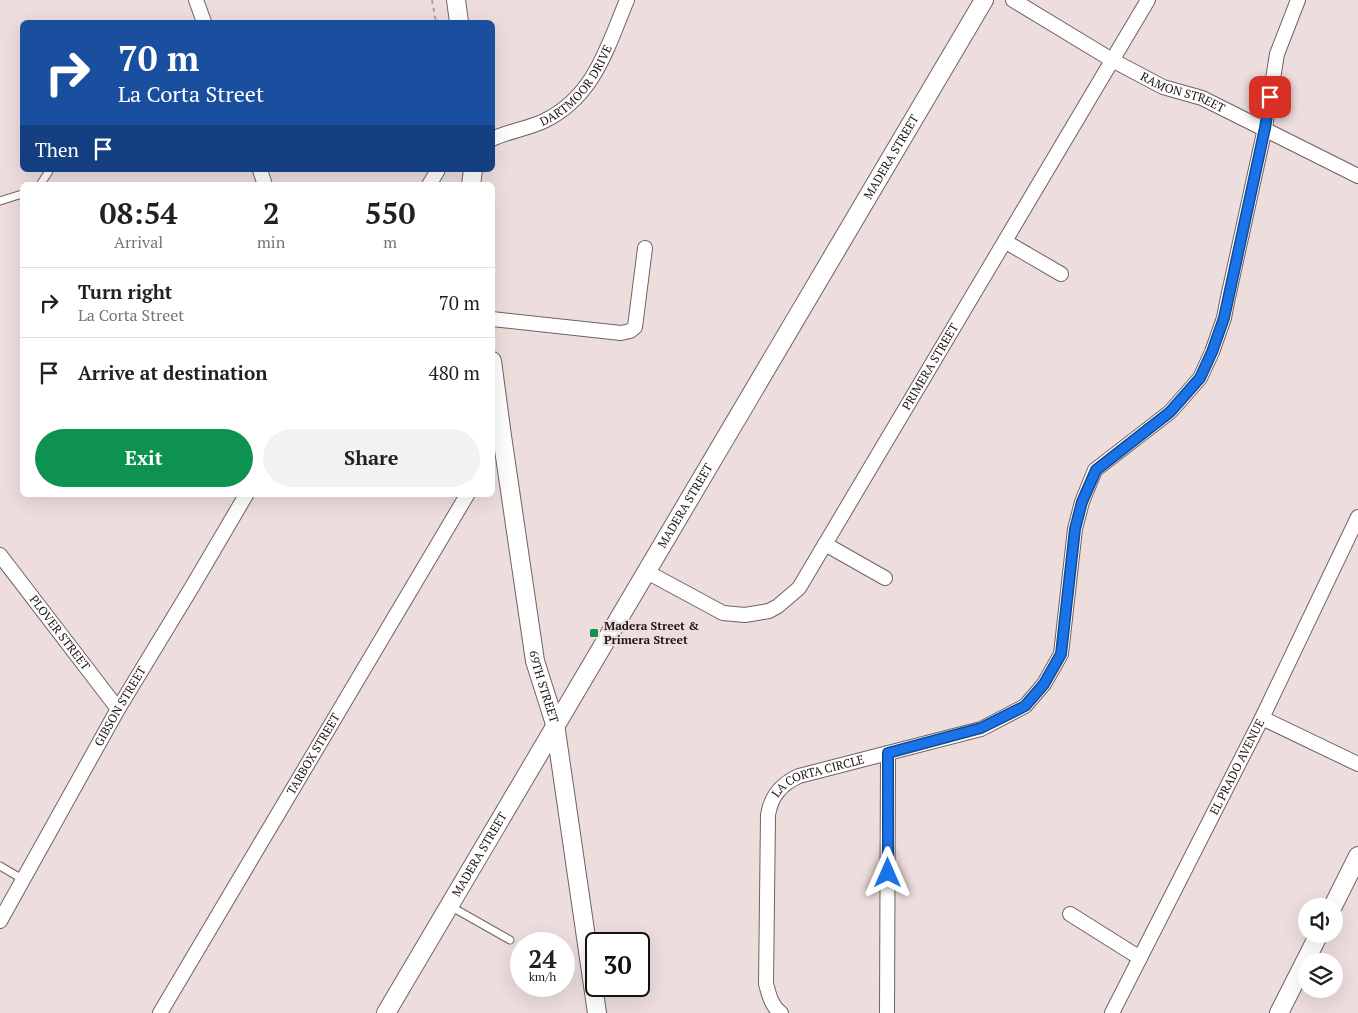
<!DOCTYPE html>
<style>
:root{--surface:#fff;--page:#f2f2f2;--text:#202124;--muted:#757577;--line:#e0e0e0;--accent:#0d9250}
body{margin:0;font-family:"PT Serif",serif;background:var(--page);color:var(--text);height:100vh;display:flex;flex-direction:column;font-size:19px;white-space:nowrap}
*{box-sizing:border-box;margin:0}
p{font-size:16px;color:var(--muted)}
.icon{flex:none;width:28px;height:28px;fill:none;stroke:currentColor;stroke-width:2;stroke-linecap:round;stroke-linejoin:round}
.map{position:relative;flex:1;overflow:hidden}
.panel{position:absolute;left:20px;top:182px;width:475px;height:315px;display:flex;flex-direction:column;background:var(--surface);border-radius:8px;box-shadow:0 5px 20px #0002}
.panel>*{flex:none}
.top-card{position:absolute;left:20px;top:20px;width:475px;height:152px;border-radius:8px;box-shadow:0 5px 20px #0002;background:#1a4fa0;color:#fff;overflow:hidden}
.controls{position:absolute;left:1298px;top:898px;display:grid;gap:10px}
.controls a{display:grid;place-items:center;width:45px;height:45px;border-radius:50%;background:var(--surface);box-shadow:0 5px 20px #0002;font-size:25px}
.speed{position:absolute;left:510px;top:932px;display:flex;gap:10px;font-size:25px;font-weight:700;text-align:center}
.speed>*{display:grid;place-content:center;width:65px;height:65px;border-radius:50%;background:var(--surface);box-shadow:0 5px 20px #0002;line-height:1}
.speed small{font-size:12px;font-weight:400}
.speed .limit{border:2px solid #111;border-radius:8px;background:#fff;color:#111}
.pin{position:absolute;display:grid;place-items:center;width:42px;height:42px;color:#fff;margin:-21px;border-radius:10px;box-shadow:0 2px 8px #0006}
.me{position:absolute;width:55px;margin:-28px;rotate:0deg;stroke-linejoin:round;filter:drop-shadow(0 0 4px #0008)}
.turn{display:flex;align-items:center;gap:18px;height:105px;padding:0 15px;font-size:22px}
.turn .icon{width:65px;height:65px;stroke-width:2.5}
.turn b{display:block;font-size:35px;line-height:42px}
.then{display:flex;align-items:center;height:48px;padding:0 15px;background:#0003;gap:10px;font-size:19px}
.eta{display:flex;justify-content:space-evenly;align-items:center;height:85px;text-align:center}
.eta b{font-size:30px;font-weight:700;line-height:35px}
.button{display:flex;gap:10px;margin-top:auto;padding:10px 15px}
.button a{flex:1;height:58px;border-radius:30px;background:var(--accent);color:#fff;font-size:20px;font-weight:700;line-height:58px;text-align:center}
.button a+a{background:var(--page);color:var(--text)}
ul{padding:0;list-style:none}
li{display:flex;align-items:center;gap:15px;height:70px;padding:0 15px;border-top:1px solid var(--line)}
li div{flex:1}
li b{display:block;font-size:19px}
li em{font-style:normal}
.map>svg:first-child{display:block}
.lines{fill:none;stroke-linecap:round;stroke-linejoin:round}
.service-casing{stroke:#706262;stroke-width:9}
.minor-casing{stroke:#706262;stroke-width:16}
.tertiary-casing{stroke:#706262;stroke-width:20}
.path{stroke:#ada1a0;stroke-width:2;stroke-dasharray:4 4;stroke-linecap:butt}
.service{stroke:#fff;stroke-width:7}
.minor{stroke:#fff;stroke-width:14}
.tertiary{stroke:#fff;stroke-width:18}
.route-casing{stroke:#114b97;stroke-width:12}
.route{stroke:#1a73e8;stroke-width:9}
.poi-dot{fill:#0d9250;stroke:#eddedd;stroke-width:2}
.labels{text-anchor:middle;stroke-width:4.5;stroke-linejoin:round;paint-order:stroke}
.street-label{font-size:12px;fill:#1b1615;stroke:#eddedd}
.poi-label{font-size:12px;font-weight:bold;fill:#1b1615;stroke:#eddedd;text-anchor:start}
</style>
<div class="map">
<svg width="1358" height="1013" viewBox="0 0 1358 1013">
<rect width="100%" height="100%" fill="#eddedd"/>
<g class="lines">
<defs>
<g id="service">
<path d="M40,185L49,171"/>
<path d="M0,201L22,194"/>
<path d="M0,866L24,880"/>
<path d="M450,906L510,940"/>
</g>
<g id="minor">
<path d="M196,0L204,22"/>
<path id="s1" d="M1013,0L1112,60L1163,87L1202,98L1358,176"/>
<path id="s2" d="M492,139C509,131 527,129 544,121C594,97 607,48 627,0"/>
<path d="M260,170L265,185"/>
<path d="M429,185L438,170"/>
<path d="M1006,242L1061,274"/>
<path d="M492,319L621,333L630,331L635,327L645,248"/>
<path d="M825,544L885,578"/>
<path id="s3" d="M0,555L118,709"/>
<path id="s4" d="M647,572L723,613L745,615L769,611L778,606L799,588L1148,0"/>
<path d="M1262,718L1358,764"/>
<path d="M1070,914L1140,958"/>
<path id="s5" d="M0,921L118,709L192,587L246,495"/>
<path id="s6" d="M160,1013L467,495"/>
<path id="s7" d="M781,1013C771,1006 769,994 766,984L768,815C771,796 781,784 799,776L981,729L1025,706L1044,684L1061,654L1075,529L1082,502L1095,470L1170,412L1200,378L1212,352L1224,318L1227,302L1265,128L1277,54L1298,0"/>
<path d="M887,1013L888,753"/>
<path id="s8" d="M1112,1013L1262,718L1358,517"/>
</g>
<g id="tertiary">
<path d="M456,0L459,22"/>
<path d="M471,185L473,170"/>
<path id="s9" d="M492,361L502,436L535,661L555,724L597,1013"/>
<path d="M1333,906L1358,856"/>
<path id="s10" d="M386,1013L984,0"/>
<path d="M1279,1013L1319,934"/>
</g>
</defs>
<use href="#service" class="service-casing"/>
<use href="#minor" class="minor-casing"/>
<use href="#tertiary" class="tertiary-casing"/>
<path class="path" d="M432,0L436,22"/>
<use href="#service" class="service"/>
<use href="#minor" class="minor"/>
<use href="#tertiary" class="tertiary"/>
</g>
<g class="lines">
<defs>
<path id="route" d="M888,873V753L981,728L1025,706L1044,684L1061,654L1075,529L1082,502L1096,470L1170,412L1200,378L1212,352L1224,318L1265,128L1270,97"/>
</defs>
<use href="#route" class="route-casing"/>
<use href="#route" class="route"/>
</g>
<rect class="poi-dot" x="589" y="628" width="10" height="10" rx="2.5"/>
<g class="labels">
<g class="street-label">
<text dy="4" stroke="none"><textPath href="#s2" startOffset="104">DARTMOOR DRIVE</textPath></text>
<text dy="4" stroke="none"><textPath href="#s1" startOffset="194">RAMON STREET</textPath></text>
<text dy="4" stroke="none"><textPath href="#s10" startOffset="994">MADERA STREET</textPath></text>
<text dy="4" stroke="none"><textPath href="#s4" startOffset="428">PRIMERA STREET</textPath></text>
<text dy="4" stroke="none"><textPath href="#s10" startOffset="589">MADERA STREET</textPath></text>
<text dy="4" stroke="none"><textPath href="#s3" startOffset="98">PLOVER STREET</textPath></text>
<text dy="4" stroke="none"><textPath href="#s9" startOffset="330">69TH STREET</textPath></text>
<text dy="4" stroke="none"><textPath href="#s5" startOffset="246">GIBSON STREET</textPath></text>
<text dy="4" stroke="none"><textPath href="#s6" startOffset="301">TARBOX STREET</textPath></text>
<text dy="4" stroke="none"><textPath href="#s8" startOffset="276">EL PRADO AVENUE</textPath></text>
<text dy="4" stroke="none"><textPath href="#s7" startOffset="272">LA CORTA CIRCLE</textPath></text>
<text dy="4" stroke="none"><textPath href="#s10" startOffset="184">MADERA STREET</textPath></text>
</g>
<g class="poi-label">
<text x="604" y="630">Madera Street &amp;<tspan x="604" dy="14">Primera Street</tspan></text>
</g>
</g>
</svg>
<div class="controls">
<a><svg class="icon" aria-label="sound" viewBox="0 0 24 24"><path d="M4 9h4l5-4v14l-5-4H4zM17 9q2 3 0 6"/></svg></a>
<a><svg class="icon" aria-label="layers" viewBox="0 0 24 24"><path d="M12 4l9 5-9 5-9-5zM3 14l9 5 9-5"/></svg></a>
</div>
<div class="speed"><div>24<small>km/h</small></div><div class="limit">30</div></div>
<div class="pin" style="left:1270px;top:97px;background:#d93025"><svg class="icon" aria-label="arrive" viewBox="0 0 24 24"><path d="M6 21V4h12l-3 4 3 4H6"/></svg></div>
<svg class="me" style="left:888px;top:873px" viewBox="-20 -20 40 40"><path d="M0-17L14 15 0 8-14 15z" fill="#1a73e8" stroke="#fff" stroke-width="4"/></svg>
<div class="top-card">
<div class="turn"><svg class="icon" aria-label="right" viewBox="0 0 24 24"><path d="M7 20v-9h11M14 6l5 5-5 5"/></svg><div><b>70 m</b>La Corta Street</div></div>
<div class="then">Then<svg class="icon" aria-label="arrive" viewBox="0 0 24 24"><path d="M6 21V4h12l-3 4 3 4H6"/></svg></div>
</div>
<section class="panel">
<div class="eta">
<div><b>08:54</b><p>Arrival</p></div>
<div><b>2</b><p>min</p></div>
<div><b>550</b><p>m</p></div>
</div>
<ul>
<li><svg class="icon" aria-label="right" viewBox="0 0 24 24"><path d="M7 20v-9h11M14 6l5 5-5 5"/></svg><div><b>Turn right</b><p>La Corta Street</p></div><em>70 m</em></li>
<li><svg class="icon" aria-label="arrive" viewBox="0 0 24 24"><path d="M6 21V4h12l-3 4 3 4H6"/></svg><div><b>Arrive at destination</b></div><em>480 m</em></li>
</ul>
<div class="button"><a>Exit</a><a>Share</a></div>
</section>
</div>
